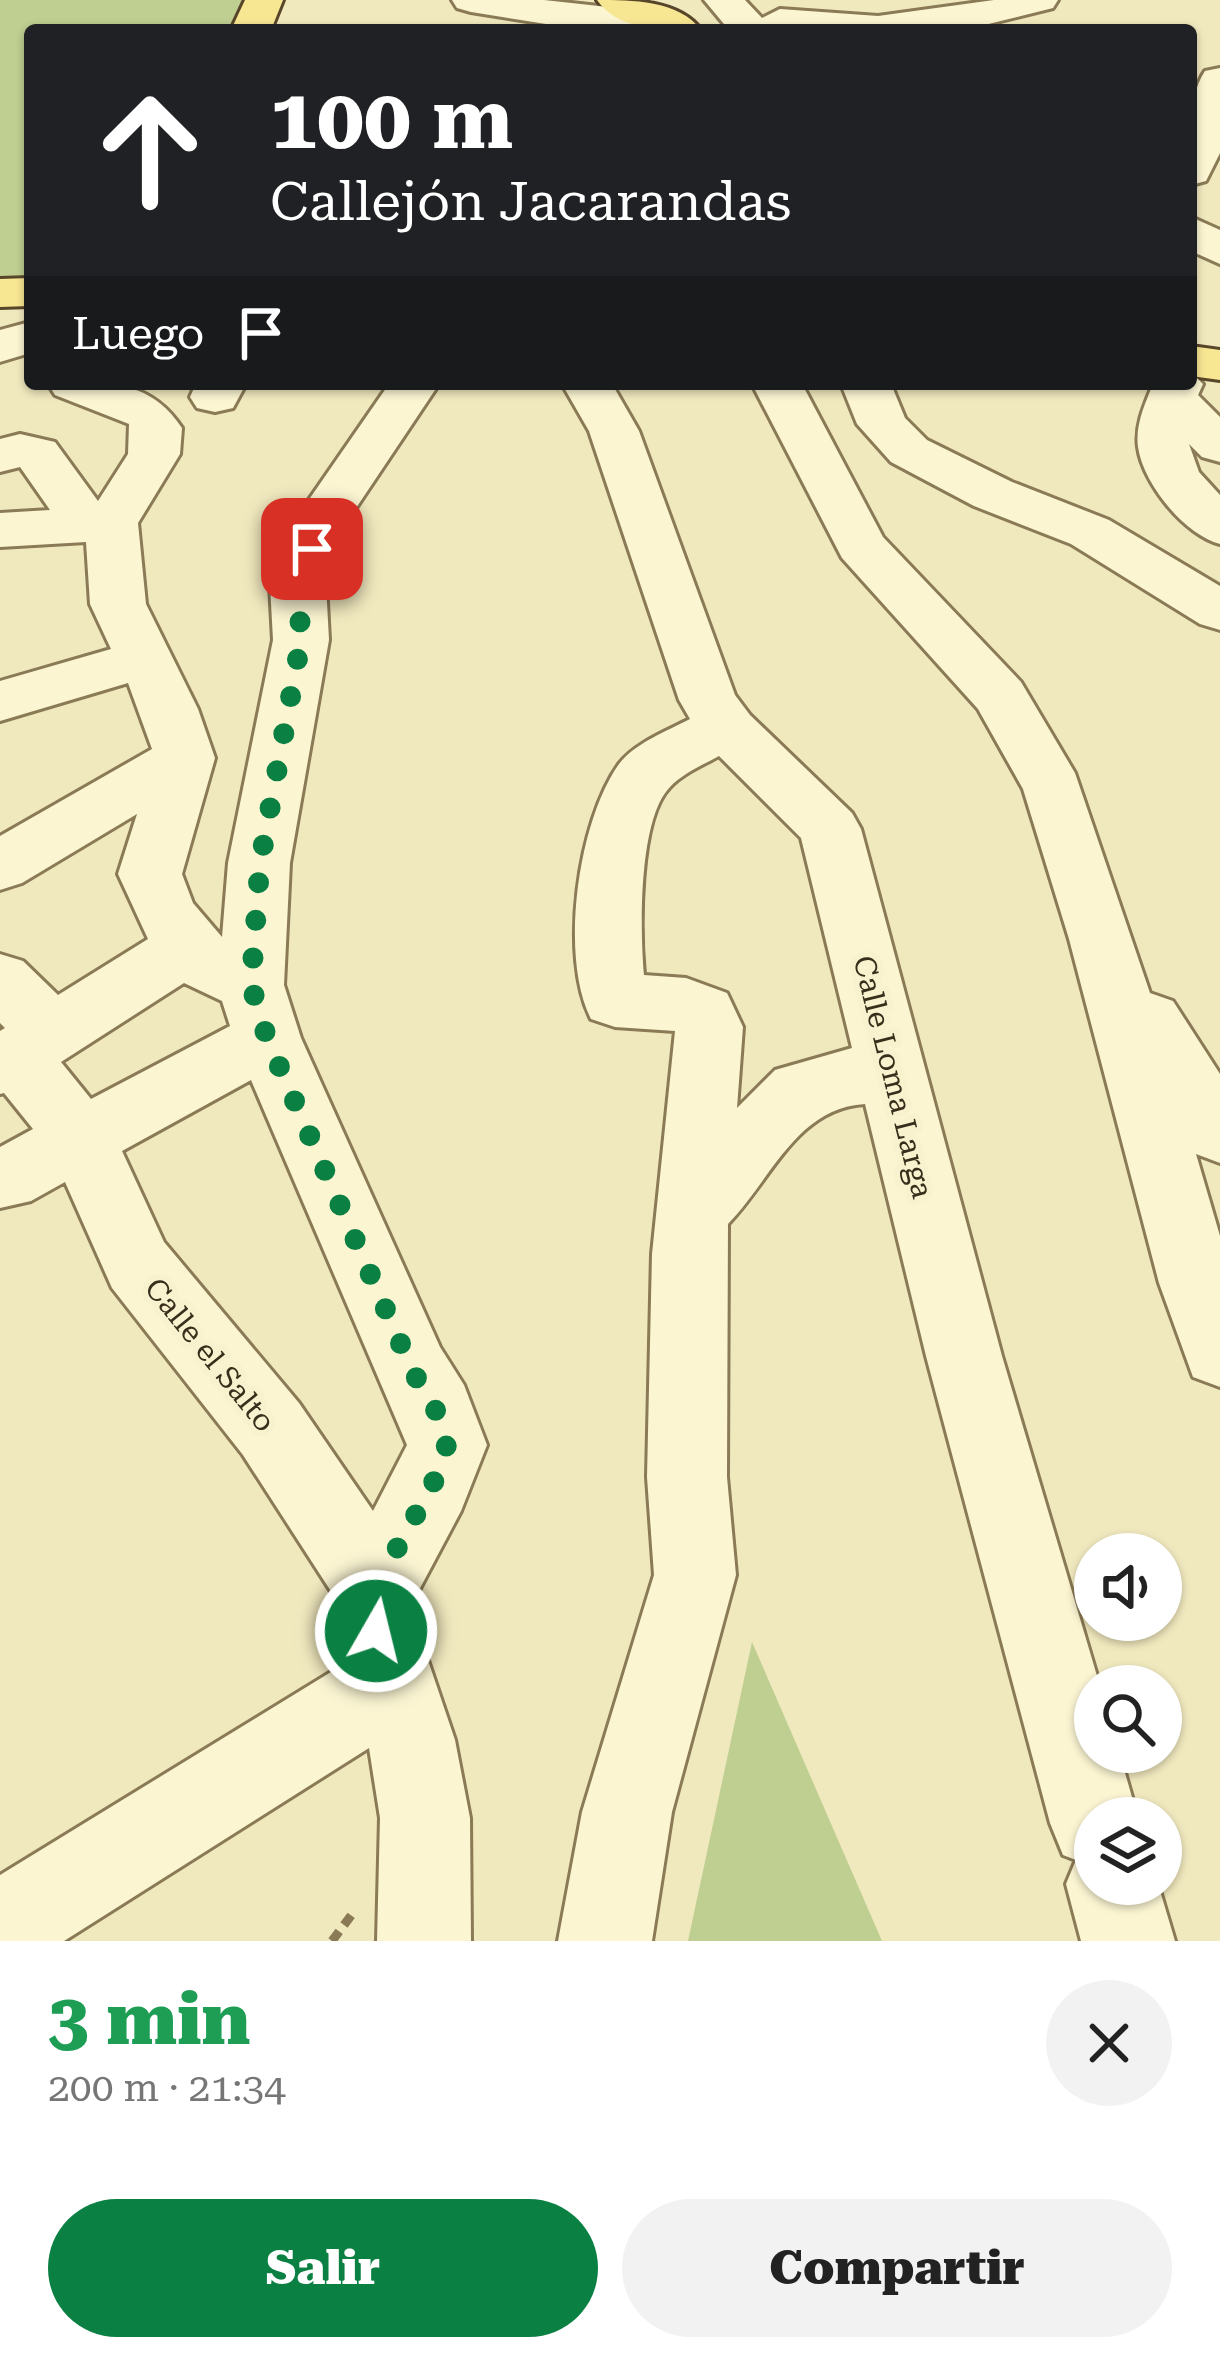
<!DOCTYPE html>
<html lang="es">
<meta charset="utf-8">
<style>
:root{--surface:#fff;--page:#f2f2f2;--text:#222;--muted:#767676;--accent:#0b8043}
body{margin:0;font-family:"Roboto Serif",serif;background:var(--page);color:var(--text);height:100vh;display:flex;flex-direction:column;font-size:45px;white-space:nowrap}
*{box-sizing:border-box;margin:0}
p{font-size:39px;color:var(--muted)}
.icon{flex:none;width:66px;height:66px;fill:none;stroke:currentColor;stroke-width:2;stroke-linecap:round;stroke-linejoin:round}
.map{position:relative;height:1941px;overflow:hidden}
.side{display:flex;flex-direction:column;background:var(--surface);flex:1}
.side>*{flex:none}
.guide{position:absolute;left:24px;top:24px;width:1173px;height:366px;border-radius:12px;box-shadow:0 3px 9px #0004;background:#202124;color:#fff;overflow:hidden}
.controls{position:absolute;left:1074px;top:1533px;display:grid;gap:24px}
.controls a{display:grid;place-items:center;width:108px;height:108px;border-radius:50%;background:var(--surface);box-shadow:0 3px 9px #0004;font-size:60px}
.pin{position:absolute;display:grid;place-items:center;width:102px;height:102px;color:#fff;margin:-51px;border-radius:24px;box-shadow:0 6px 18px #0006}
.me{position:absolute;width:132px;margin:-66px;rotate:8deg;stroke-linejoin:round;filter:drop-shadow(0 0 9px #0008)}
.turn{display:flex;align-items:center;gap:42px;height:252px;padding:0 48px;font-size:54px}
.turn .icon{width:156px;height:156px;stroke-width:2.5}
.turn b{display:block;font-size:84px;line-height:102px}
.then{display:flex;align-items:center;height:114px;padding:0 48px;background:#0003;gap:24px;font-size:45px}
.round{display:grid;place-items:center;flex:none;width:126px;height:126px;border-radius:63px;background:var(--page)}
.overview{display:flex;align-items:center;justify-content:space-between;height:204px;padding:0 48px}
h1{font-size:72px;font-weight:800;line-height:90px;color:#1e9e55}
.button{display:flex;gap:24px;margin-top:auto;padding:24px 48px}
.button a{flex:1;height:138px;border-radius:72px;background:var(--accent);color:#fff;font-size:48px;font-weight:800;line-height:138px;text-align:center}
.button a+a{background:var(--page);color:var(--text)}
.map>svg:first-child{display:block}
.green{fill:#bfcf91}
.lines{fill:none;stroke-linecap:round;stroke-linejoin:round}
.minor-casing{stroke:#8a7a56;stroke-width:6}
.major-casing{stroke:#58462a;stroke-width:6}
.path{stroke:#8a7a56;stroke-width:9;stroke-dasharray:12 8;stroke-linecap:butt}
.minor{fill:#fbf5d2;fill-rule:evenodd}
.major{fill:#f8e792;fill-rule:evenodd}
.route{stroke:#0b8043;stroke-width:21;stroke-dasharray:0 37.8}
.labels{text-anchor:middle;stroke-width:12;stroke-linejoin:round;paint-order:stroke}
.street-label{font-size:30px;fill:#392e1b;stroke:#f8f2ce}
</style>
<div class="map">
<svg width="1220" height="1941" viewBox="0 0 1220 1941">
<rect width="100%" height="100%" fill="#f1e9be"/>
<g class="green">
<path d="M0,0H252L240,30H30L27,281L0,277Z"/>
<path d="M752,1642L882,1941H688Z"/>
</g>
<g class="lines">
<defs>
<g id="minor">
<path d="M452,0H544L672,14L686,18L692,26L689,30H584L471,12L457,8Z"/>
<path d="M704,0H745L762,18L780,9L878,16L994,0H1058L1053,8L964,30H729Z"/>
<path d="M1220,68V153L1206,181L1191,185C1191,150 1185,101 1205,71Z"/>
<path d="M1191,217L1220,230V264L1191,251Z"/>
<path d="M30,322V353L0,362V330Z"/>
<path d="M1191,372L1203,384L1198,395L1220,417V462L1202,457L1189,444L1199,472L1220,495V544C1185,535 1143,484 1138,447C1135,425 1145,404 1153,384H1191Z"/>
<path d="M48,384C105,384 147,376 182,428L180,454L138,523L146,604L198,709L215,758L182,874L193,903L222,937L228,863L273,640L270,584L299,514L389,384H439L352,514L326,584L329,640L290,863L284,985L301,1038L440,1347L464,1385L487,1445L461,1511L418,1592V1631L455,1740L470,1818L471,1941H377L380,1818L369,1748L64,1941H0V1875L344,1664L334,1631V1596L243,1455L112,1288L65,1182L31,1201L0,1208V1147L33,1129L4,1093L0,1094V1031L5,1028L0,1023V954L23,961L58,995L148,939L118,874L137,814L22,883L0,890V836L152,749L128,683L0,721V681L111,649L90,604L86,542L0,547V513L50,510L20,467L0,472V439L20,434L55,442L98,501L128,454L129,424L55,395ZM184,983L222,1001L230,1026L91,1099L61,1062ZM251,1080L407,1445L373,1511L299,1403L164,1242L122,1151Z"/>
<path d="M196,384H246L233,408L215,412L197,408L190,397Z"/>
<path d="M562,384H612L639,431L735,695L750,715L852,813L861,829L1002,1356L1100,1686H1095V1752H1119L1138,1818H1095V1884H1158L1175,1941H1081L1066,1884L1076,1860L1063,1855L1050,1823L926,1356L865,1104C796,1108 771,1180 728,1224L727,1477L736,1575L672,1812L652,1941H558L582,1812L654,1575L647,1477L652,1254L675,1031L615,1027L591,1019C559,957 578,821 619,764C635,743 667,731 690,719L679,700L589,431ZM719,756L801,838L852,1048L775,1070L737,1108L743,1027L727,993L686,978L644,975C640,932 638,819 670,787C683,773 703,765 719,756Z"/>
<path d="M752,384H802L883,537L1021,682L1075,773L1150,993L1173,1001L1220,1074V1163L1196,1154L1220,1236V1387L1193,1377L1159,1283L1069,939L1023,789L978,709L842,558Z"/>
<path d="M841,384H891L905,418L927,440L1012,482L1109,520L1220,586V630L1200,624L1071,544L974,506L891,462L857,424Z"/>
</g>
<g id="major">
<path d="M245,0H283L271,30H231Z"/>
<path d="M597,0C631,0 679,0 701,30C666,30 619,32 597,0Z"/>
<path d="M30,278V306L0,307V279Z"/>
<path d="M1191,346L1220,350V380L1191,376Z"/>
</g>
</defs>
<use href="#minor" class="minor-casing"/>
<use href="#major" class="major-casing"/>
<path class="path" d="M332,1941L353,1913"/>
<use href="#minor" class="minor"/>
<use href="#major" class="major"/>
</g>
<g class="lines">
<path class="route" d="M312,549L298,584L301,640L260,863L251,985L267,1038L413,1372L436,1411L447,1444L433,1484L376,1586V1631"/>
</g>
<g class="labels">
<g class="street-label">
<text transform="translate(893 1077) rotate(76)" y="10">Calle Loma Larga</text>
<text transform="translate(210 1355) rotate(51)" y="10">Calle el Salto</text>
</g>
</g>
</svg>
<div class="controls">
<a><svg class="icon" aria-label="sound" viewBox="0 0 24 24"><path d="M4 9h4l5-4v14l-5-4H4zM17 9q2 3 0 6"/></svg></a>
<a><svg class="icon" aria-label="search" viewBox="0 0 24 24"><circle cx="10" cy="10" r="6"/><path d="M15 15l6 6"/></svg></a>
<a><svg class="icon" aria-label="layers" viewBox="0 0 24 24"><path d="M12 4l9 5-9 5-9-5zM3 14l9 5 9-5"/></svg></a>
</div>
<div class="pin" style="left:312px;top:549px;background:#d93025"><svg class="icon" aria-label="arrive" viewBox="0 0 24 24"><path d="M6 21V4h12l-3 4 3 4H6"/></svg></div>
<svg class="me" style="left:376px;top:1631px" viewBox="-20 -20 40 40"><circle r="17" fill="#0b8043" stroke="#fff" stroke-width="3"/><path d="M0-11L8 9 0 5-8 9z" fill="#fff"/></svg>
<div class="guide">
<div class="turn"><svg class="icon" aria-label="ahead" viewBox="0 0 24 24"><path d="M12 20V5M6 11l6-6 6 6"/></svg><div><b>100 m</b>Callejón Jacarandas</div></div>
<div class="then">Luego<svg class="icon" aria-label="arrive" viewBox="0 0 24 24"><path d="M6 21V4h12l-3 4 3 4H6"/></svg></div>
</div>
</div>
<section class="side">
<div class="overview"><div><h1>3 min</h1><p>200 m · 21:34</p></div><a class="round"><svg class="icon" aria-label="close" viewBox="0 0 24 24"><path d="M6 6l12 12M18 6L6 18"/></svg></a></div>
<div class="button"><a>Salir</a><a>Compartir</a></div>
</section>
